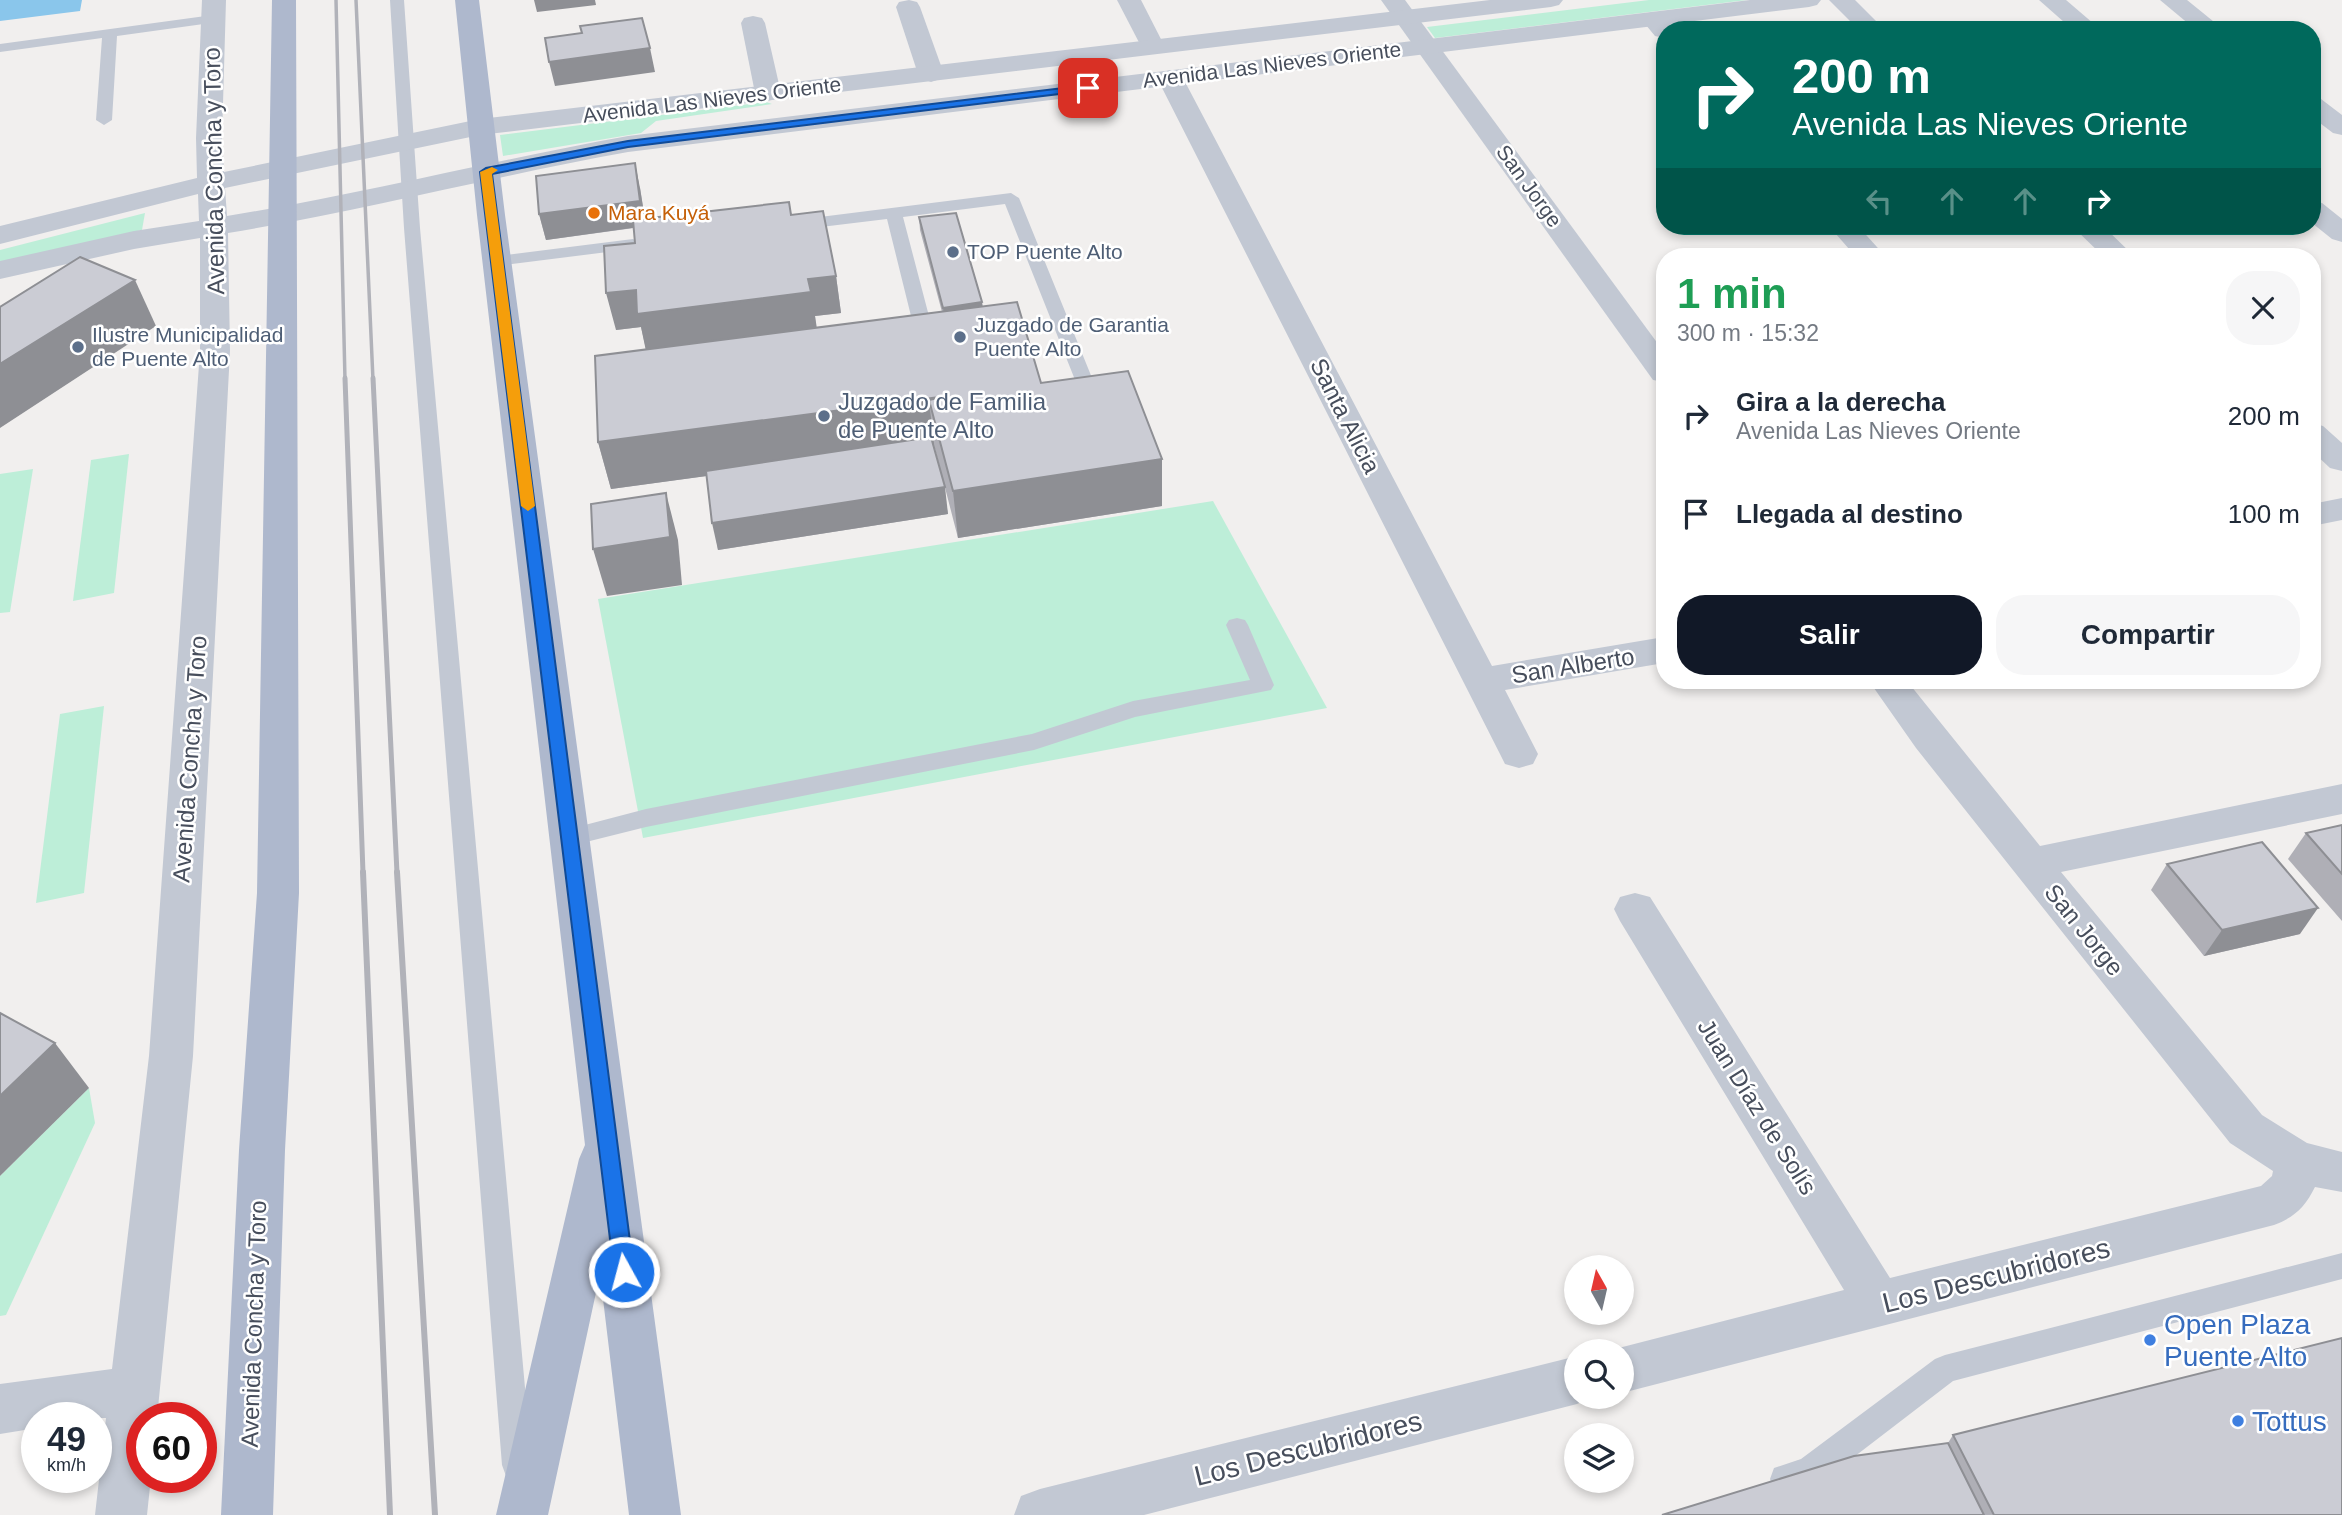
<!DOCTYPE html>
<html lang="es">
<meta charset="utf-8">
<style>
:root{--surface:#fff;--page:#f6f6f7;--text:#1f2937;--muted:#747a83;--accent:#111827}
body{margin:0;font-family:Helvetica,sans-serif;background:var(--page);color:var(--text);height:100vh;display:flex;flex-direction:column;font-size:26px;white-space:nowrap}
*{box-sizing:border-box;margin:0}
p{font-size:23px;color:var(--muted)}
.icon{flex:none;width:38px;height:38px;fill:none;stroke:currentColor;stroke-width:2;stroke-linecap:round;stroke-linejoin:round}
.map{position:relative;flex:1;overflow:hidden}
.drawer{position:absolute;left:1656px;top:248px;width:665px;height:441px;display:flex;flex-direction:column;background:var(--surface);border-radius:28px;box-shadow:0 4px 10px #0003}
.drawer>*{flex:none}
.top-card{position:absolute;left:1656px;top:21px;width:665px;height:214px;border-radius:28px;box-shadow:0 4px 10px #0003;background:#00695c;color:#fff;overflow:hidden}
.needle{width:46px;rotate:352deg}
.fabs{position:absolute;left:1564px;top:1255px;display:grid;gap:14px}
.fabs a{display:grid;place-items:center;width:70px;height:70px;border-radius:50%;background:var(--surface);box-shadow:0 4px 10px #0003;font-size:35px}
.speed{position:absolute;left:21px;top:1402px;display:flex;gap:14px;font-size:35px;font-weight:700;text-align:center}
.speed>*{display:grid;place-content:center;width:91px;height:91px;border-radius:50%;background:var(--surface);box-shadow:0 4px 10px #0003;line-height:1}
.speed small{font-size:18px;font-weight:400}
.speed .limit{border:10px solid #d22;background:#fff;color:#111}
.pin{position:absolute;display:grid;place-items:center;width:60px;height:60px;color:#fff;margin:-30px;border-radius:14px;box-shadow:0 4px 10px #0006}
.me{position:absolute;width:77px;margin:-38px;rotate:353deg;stroke-linejoin:round;filter:drop-shadow(0 0 5px #0008)}
.turn{display:flex;align-items:center;gap:24px;height:147px;padding:0 21px;font-size:32px}
.turn .icon{width:91px;height:91px;stroke-width:2.5}
.turn b{display:block;font-size:49px;line-height:60px}
.lanes{display:flex;align-items:center;height:66px;padding:0 21px;background:#0003;justify-content:center;gap:35px;direction:ltr}
.lanes .off{opacity:.35}
.round{display:grid;place-items:center;flex:none;width:74px;height:74px;border-radius:28px;background:var(--page)}
.head{display:flex;align-items:center;justify-content:space-between;height:119px;padding:0 21px}
h1{font-size:42px;font-weight:700;line-height:52px;color:#1e9e55}
.button{display:flex;gap:14px;margin-top:auto;padding:14px 21px}
.button a{flex:1;height:80px;border-radius:28px;background:var(--accent);color:#fff;font-size:28px;font-weight:700;line-height:80px;text-align:center}
.button a+a{background:var(--page);color:var(--text)}
ul{padding:0;list-style:none}
li{display:flex;align-items:center;gap:21px;height:98px;padding:0 21px}
li div{flex:1}
li b{display:block;font-size:26px}
li em{font-style:normal}
.map>svg:first-child{display:block}
.green{fill:#bdeed8}
.water{fill:#8ac6eb}
.lines{fill:none;stroke-linecap:round;stroke-linejoin:round}
.service{fill:#c2c8d3;fill-rule:evenodd}
.minor{fill:#c2c8d3;fill-rule:evenodd}
.tertiary{fill:#c2c8d3;fill-rule:evenodd}
.primary{fill:#aeb8cd;fill-rule:evenodd}
.rail-far2{stroke:#b1b2b9;stroke-width:3.5}
.rail-far1{stroke:#b1b2b9;stroke-width:5}
.rail{stroke:#b1b2b9;stroke-width:6}
.wall{fill:#afafb6}
.shaded-wall{fill:#8e8f94}
.building{fill:#cbccd4;stroke:#8e8f94;stroke-width:2}
.route{fill:#1a73e8;stroke:#114b97;stroke-width:2}
.slow{fill:#f59e0b}
.food-dot{fill:#e8710a;stroke:#fff;stroke-width:2.5}
.service-dot{fill:#5c6f8a;stroke:#fff;stroke-width:2.5}
.shop-dot{fill:#3f7fe0;stroke:#fff;stroke-width:2.5}
.labels{text-anchor:middle;stroke-width:5;stroke-linejoin:round;paint-order:stroke}
.far-street-label{font-size:21px;fill:#474e5c;stroke:#fff}
.far-food-label{font-size:21px;fill:#c56008;stroke:#fff;text-anchor:start}
.far-service-label{font-size:21px;fill:#4e5e75;stroke:#fff;text-anchor:start}
.street-label{font-size:24px;fill:#474e5c;stroke:#fff}
.service-label{font-size:24px;fill:#4e5e75;stroke:#fff;text-anchor:start}
.near-street-label{font-size:28px;fill:#474e5c;stroke:#fff}
.near-shop-label{font-size:28px;fill:#366cbe;stroke:#fff;text-anchor:start}
</style>
<div class="map">
<svg width="2342" height="1515" viewBox="0 0 2342 1515">
<rect width="100%" height="100%" fill="#f1efee"/>
<g class="green">
<path d="M1649,0H1747L1435,38L1427,27Z"/>
<path d="M766,102L772,104L656,121L641,133L503,156L500,135Z"/>
<path d="M145,213L142,230L0,263V250Z"/>
<path d="M129,454L114,593L73,601L91,460Z"/>
<path d="M33,469L10,612L0,613V474Z"/>
<path d="M1213,501L1327,708L643,838L598,599Z"/>
<path d="M104,706L84,893L36,903L60,714Z"/>
<path d="M89,1088L95,1123L6,1315L0,1316V1176Z"/>
</g>
<path class="water" d="M0,0H82L80,11L0,21Z"/>
<g class="lines">
<g class="service">
<path d="M390,0H404L420,228L532,1465L528,1476L517,1480L506,1476L502,1465L404,228Z"/>
<path d="M213,15L218,16L220,19L218,22L117,36L112,120L104,125L96,120L102,38L0,52V44Z"/>
<path d="M1011,193L1019,198L1103,405L1101,409L1094,411L1085,405L1005,204L903,217L930,320L921,325L912,320L887,219L796,230L788,225L796,220Z"/>
<path d="M633,239L641,244L639,248L497,266L488,261L497,256Z"/>
<path d="M1237,618L1245,620L1248,625L1274,685L1271,690L1135,717L1034,750L646,827L570,846L562,843L558,837L562,831L646,809L1032,734L1133,701L1250,680L1226,625L1229,620Z"/>
<path d="M2342,1253V1279L1953,1381L1820,1483L1785,1494L1774,1490L1770,1479L1774,1468L1801,1459L1935,1359L1945,1355Z"/>
</g>
<g class="minor">
<path d="M909,0L917,2L920,7L944,74L940,79L931,82L922,79L918,74L896,7L899,2Z"/>
<path d="M1117,0H1141L1165,47L1162,52L1153,54L1144,52Z"/>
<path d="M1381,0H1405L1664,352V382L1653,380Z"/>
<path d="M1829,0H1855L1885,30H1859Z"/>
<path d="M2039,0H2066L2101,30H2073Z"/>
<path d="M2160,0H2187L2224,30H2196Z"/>
<path d="M1653,12L1662,14L1675,30H1664V38L1655,36L1641,19L1644,14Z"/>
<path d="M753,16L762,18L765,23L781,93L777,98L768,101L759,98L755,93L741,23L744,18Z"/>
<path d="M1170,70L1179,73L1183,78L1492,666L1664,637V663L1505,690L1538,754L1533,764L1519,768L1505,764L1500,754L1157,78L1161,73Z"/>
<path d="M2312,97L2321,99L2342,115V135L2333,133L2312,117Z"/>
<path d="M2312,201L2322,203L2342,219V242L2332,239L2312,223Z"/>
<path d="M1829,226H1858L1886,257H1856Z"/>
<path d="M2072,226H2103L2135,257H2104Z"/>
<path d="M2312,423L2323,426L2342,443V471L2330,468L2312,451Z"/>
<path d="M2342,498V520L2312,526V504Z"/>
<path d="M1869,681H1907L2040,846L2342,784V814L2061,872L2262,1115L2307,1143L2342,1152V1192L2315,1187C2305,1207 2295,1217 2274,1225L1622,1393V1351H1607L1844,1290L1620,921L1614,909L1620,897L1635,893L1650,897L1890,1278L2261,1186L2272,1176L2273,1171L2230,1143L1916,748Z"/>
<path d="M1577,1356V1396H1595L1577,1404L1144,1515H1014L1021,1496L1040,1489Z"/>
</g>
<path class="tertiary" d="M202,0H226L222,138L224,172L480,119L1490,0H1563L1559,5L1551,7L480,135L225,188L227,216C362,194 494,160 628,136L1750,0H1821L1817,5L1809,7L628,152C494,176 362,211 228,233L230,351L193,1056L157,1418H142V1477H151L147,1515H95L106,1418H37V1428L0,1434V1384L112,1369L149,1056L200,351V238L134,249L0,279V261L134,231L199,221L198,194L0,244V226L197,178L196,138Z"/>
<g class="primary">
<path d="M272,0H296L299,893L285,1150L273,1515H221L239,1150L257,893Z"/>
<path d="M455,0H479L505,215L681,1515H629L600,1274L548,1515H496L579,1159L585,1145L477,215Z"/>
</g>
<g class="rail-far2">
<path d="M336,0L345,380"/>
<path d="M356,0L373,380"/>
</g>
<g class="rail-far1">
<path d="M345,378L363,873"/>
<path d="M373,378L397,873"/>
</g>
<g class="rail">
<path d="M363,872L390,1515"/>
<path d="M397,872L435,1515"/>
</g>
</g>
<g class="wall">
<path d="M640,188L645,219L792,215L836,276L841,313L815,316L816,328L942,312L920,230L919,217L982,302L983,307L1041,383L1162,459V506L958,538L934,445L948,514L718,550L706,476L611,489L598,442L646,349L641,327L616,330L635,243L634,228L546,240L539,214Z"/>
<path d="M2342,825V921L2288,859L2306,833Z"/>
<path d="M2167,864L2300,934L2204,956L2151,890Z"/>
<path d="M1953,1435L2342,1515H1662L1948,1443Z"/>
</g>
<g class="shaded-wall">
<path d="M534,0H595L596,5L537,12Z"/>
<path d="M650,48L655,72L555,86L549,62Z"/>
<path d="M635,163L640,188L646,226L546,240L539,214Z"/>
<path d="M836,276L841,313L815,316L817,329L646,351L641,327L616,330L606,293L636,290L808,279Z"/>
<path d="M135,280L156,326L0,428V364Z"/>
<path d="M982,302L983,316L945,321L943,308Z"/>
<path d="M947,396L929,400L934,445L611,489L598,442Z"/>
<path d="M1162,459V506L958,538L953,491Z"/>
<path d="M945,487L948,514L718,550L712,523Z"/>
<path d="M666,493L678,540L682,585L607,596L593,549Z"/>
<path d="M2318,908L2300,934L2204,956L2222,930Z"/>
<path d="M55,1043L89,1088L0,1176V1096Z"/>
</g>
<g class="building">
<path d="M642,18L650,48L549,62L545,38L582,33L580,26Z"/>
<path d="M635,163L640,201L539,214L536,176Z"/>
<path d="M789,202L791,215L823,211L836,276L808,279L811,292L637,314L636,290L606,293L604,246L635,243L633,220Z"/>
<path d="M956,213L982,302L943,308L919,217Z"/>
<path d="M80,257L135,280L0,364V307Z"/>
<path d="M1017,302L1041,383L1128,371L1162,459L953,491L929,400L947,396L598,442L595,356Z"/>
<path d="M931,437L945,487L712,523L706,471Z"/>
<path d="M666,493L670,537L593,549L591,504Z"/>
<path d="M2342,825V874L2306,833Z"/>
<path d="M2262,842L2318,908L2222,930L2167,864Z"/>
<path d="M0,1013L55,1043L0,1096Z"/>
<path d="M2342,1338V1515H1994L1953,1435Z"/>
<path d="M1948,1443L1984,1515H1662L1854,1456Z"/>
</g>
<path class="route" d="M1088,85L1092,86V90L628,147L492,174L634,1272L631,1278L624,1281L617,1278L614,1272L480,172L486,168L628,141Z"/>
<path class="slow" d="M492,167L498,170L492,174L535,506L528,511L521,506L480,172Z"/>
<circle class="food-dot" cx="594" cy="213" r="7"/>
<g class="service-dot">
<circle cx="953" cy="252" r="7"/>
<circle cx="960" cy="337" r="7"/>
<circle cx="78" cy="347" r="7"/>
<circle cx="824" cy="416" r="7"/>
</g>
<g class="shop-dot">
<circle cx="2150" cy="1340" r="7"/>
<circle cx="2238" cy="1421" r="7"/>
</g>
<g class="labels">
<g class="far-street-label">
<text transform="translate(1272 65) rotate(-7)" y="7">Avenida Las Nieves Oriente</text>
<text transform="translate(712 100) rotate(-7)" y="7">Avenida Las Nieves Oriente</text>
<text transform="translate(1529 186) rotate(54)" y="7">San Jorge</text>
</g>
<g class="far-food-label">
<text x="608" y="220">Mara Kuyá</text>
</g>
<g class="far-service-label">
<text x="967" y="259">TOP Puente Alto</text>
<text x="974" y="332">Juzgado de Garantia<tspan x="974" dy="24">Puente Alto</tspan></text>
<text x="92" y="342">Ilustre Municipalidad<tspan x="92" dy="24">de Puente Alto</tspan></text>
</g>
<g class="street-label">
<text transform="translate(214 171) rotate(-91)" y="8">Avenida Concha y Toro</text>
<text transform="translate(1345 416) rotate(63)" y="8">Santa Alicia</text>
<text transform="translate(1573 666) rotate(-9)" y="8">San Alberto</text>
<text transform="translate(190 759) rotate(-86)" y="8">Avenida Concha y Toro</text>
<text transform="translate(2084 930) rotate(51)" y="8">San Jorge</text>
<text transform="translate(1757 1107) rotate(58)" y="8">Juan Díaz de Solís</text>
<text transform="translate(254 1324) rotate(-88)" y="8">Avenida Concha y Toro</text>
</g>
<g class="service-label">
<text x="838" y="410">Juzgado de Familia<tspan x="838" dy="28">de Puente Alto</tspan></text>
</g>
<g class="near-street-label">
<text transform="translate(1996 1275) rotate(-14)" y="10">Los Descubridores</text>
<text transform="translate(1308 1448) rotate(-14)" y="10">Los Descubridores</text>
</g>
<g class="near-shop-label">
<text x="2164" y="1334">Open Plaza<tspan x="2164" dy="32">Puente Alto</tspan></text>
<text x="2252" y="1431">Tottus</text>
</g>
</g>
</svg>
<div class="fabs">
<a><svg class="needle" viewBox="-14 -14 28 28"><path d="M0-13l5 13h-10z" fill="#e53935"/><path d="M0 13l5-13h-10z" fill="#747a83"/></svg></a>
<a><svg class="icon" aria-label="search" viewBox="0 0 24 24"><circle cx="10" cy="10" r="6"/><path d="M15 15l6 6"/></svg></a>
<a><svg class="icon" aria-label="layers" viewBox="0 0 24 24"><path d="M12 4l9 5-9 5-9-5zM3 14l9 5 9-5"/></svg></a>
</div>
<div class="speed"><div>49<small>km/h</small></div><div class="limit">60</div></div>
<div class="pin" style="left:1088px;top:88px;background:#d93025"><svg class="icon" aria-label="arrive" viewBox="0 0 24 24"><path d="M6 21V4h12l-3 4 3 4H6"/></svg></div>
<svg class="me" style="left:624px;top:1272px" viewBox="-20 -20 40 40"><circle r="17" fill="#1a73e8" stroke="#fff" stroke-width="3"/><path d="M0-11L8 9 0 5-8 9z" fill="#fff"/></svg>
<div class="top-card">
<div class="turn"><svg class="icon" aria-label="right" viewBox="0 0 24 24"><path d="M7 20v-9h11M14 6l5 5-5 5"/></svg><div><b>200 m</b>Avenida Las Nieves Oriente</div></div>
<div class="lanes"><svg class="icon off" aria-label="left" viewBox="0 0 24 24"><path d="M17 20v-9H6M10 6l-5 5 5 5"/></svg><svg class="icon off" aria-label="ahead" viewBox="0 0 24 24"><path d="M12 20V5M6 11l6-6 6 6"/></svg><svg class="icon off" aria-label="ahead" viewBox="0 0 24 24"><path d="M12 20V5M6 11l6-6 6 6"/></svg><svg class="icon" aria-label="right" viewBox="0 0 24 24"><path d="M7 20v-9h11M14 6l5 5-5 5"/></svg></div>
</div>
<section class="drawer">
<div class="head"><div><h1>1 min</h1><p>300 m · 15:32</p></div><a class="round"><svg class="icon" aria-label="close" viewBox="0 0 24 24"><path d="M6 6l12 12M18 6L6 18"/></svg></a></div>
<ul>
<li><svg class="icon" aria-label="right" viewBox="0 0 24 24"><path d="M7 20v-9h11M14 6l5 5-5 5"/></svg><div><b>Gira a la derecha</b><p>Avenida Las Nieves Oriente</p></div><em>200 m</em></li>
<li><svg class="icon" aria-label="arrive" viewBox="0 0 24 24"><path d="M6 21V4h12l-3 4 3 4H6"/></svg><div><b>Llegada al destino</b></div><em>100 m</em></li>
</ul>
<div class="button"><a>Salir</a><a>Compartir</a></div>
</section>
</div>
